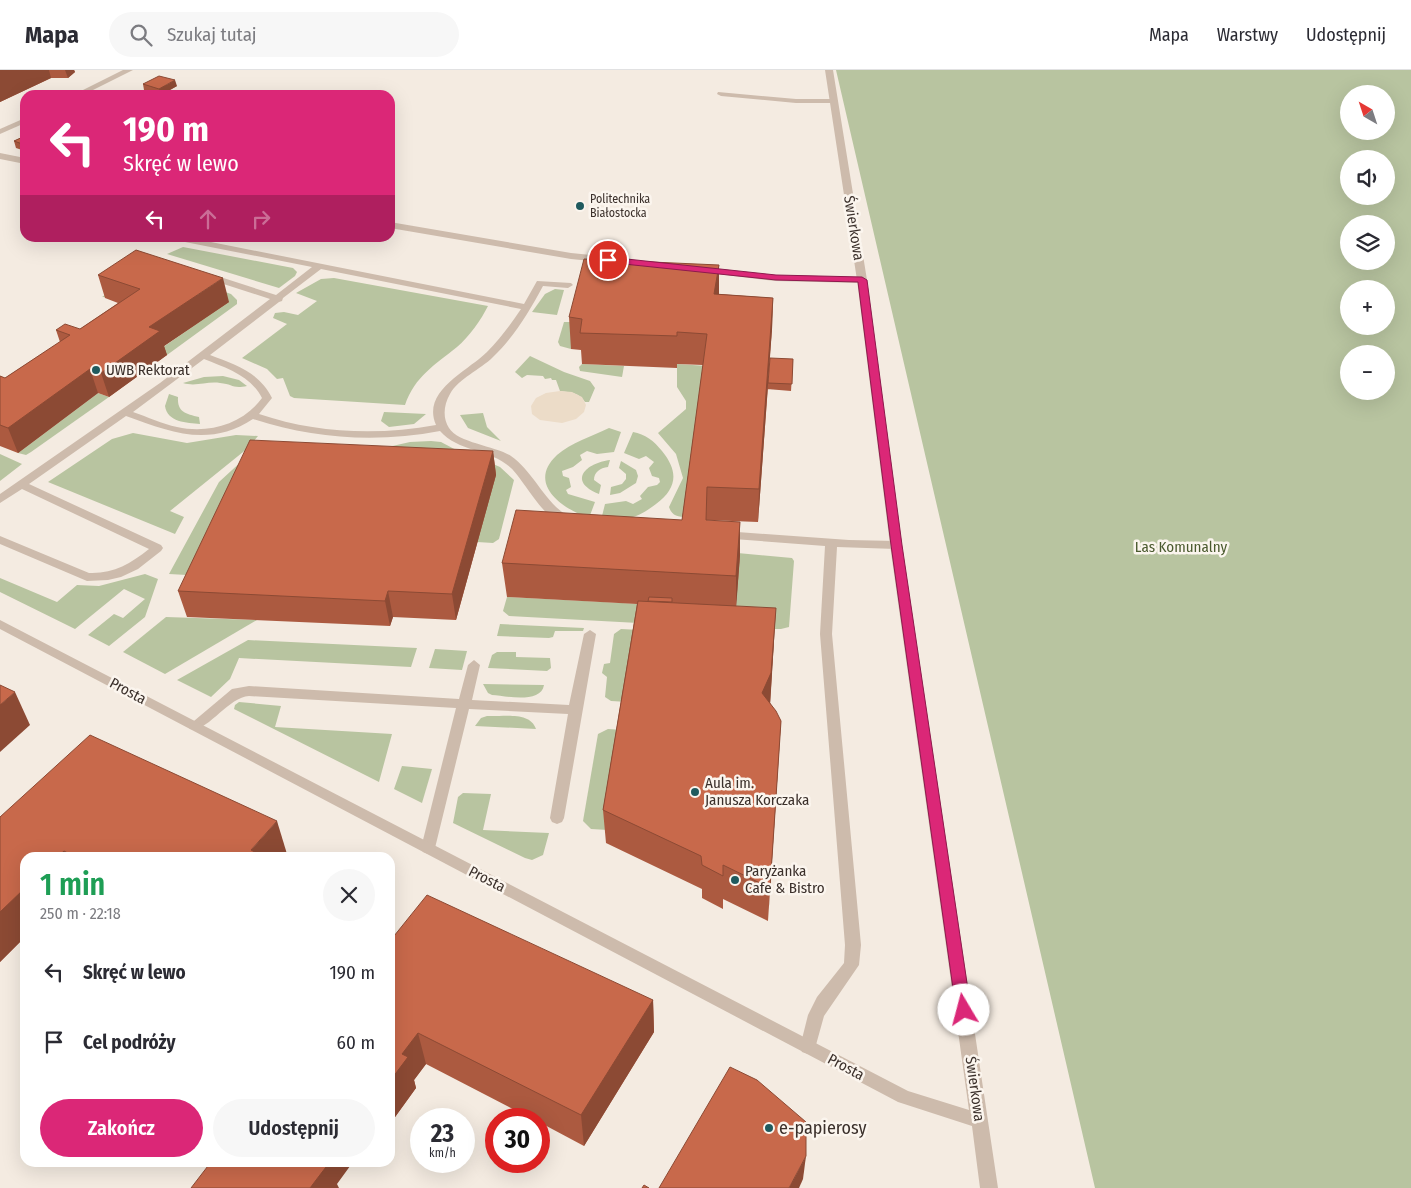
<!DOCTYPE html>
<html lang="pl">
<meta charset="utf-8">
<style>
:root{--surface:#fff;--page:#f7f7f7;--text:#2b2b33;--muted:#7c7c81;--line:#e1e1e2;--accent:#db2777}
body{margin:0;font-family:"Fira Sans Condensed",sans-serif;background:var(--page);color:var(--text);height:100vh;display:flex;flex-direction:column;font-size:19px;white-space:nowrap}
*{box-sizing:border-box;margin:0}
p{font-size:16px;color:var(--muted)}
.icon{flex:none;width:28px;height:28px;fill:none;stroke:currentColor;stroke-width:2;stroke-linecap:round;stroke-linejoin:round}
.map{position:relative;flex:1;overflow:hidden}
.drawer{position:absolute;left:20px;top:782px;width:375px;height:315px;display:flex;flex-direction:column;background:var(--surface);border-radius:15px;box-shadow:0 5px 20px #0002}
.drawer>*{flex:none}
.banner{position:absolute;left:20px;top:20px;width:375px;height:152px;border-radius:15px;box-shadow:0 5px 20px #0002;background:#db2777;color:#fff;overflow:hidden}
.needle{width:32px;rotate:321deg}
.fabs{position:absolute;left:1340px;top:15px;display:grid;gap:10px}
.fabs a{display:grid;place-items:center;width:55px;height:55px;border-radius:50%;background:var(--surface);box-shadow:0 5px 20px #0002;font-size:25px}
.speed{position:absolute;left:410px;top:1038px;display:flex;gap:10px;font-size:25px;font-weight:700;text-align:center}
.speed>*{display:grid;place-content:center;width:65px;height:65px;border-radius:50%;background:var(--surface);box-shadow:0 5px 20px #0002;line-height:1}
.speed small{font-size:12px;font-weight:400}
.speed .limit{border:8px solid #d22;background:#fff;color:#111}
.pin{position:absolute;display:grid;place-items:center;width:42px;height:42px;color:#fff;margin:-21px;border:2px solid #fff;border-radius:50%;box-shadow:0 1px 5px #0007}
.me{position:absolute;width:55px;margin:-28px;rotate:352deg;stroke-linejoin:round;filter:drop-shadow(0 0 4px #0008)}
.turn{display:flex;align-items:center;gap:18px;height:105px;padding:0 20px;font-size:22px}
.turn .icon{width:65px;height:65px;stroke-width:2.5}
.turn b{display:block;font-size:35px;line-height:42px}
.lanes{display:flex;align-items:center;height:48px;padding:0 20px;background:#0003;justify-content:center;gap:25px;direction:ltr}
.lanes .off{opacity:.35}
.round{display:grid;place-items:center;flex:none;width:52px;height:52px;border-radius:26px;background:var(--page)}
.head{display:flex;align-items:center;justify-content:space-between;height:85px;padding:0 20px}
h1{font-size:30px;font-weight:600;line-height:38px;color:#1e9e55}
.cta{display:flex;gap:10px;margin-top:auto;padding:10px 20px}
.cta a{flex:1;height:58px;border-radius:30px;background:var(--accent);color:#fff;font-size:20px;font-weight:600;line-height:58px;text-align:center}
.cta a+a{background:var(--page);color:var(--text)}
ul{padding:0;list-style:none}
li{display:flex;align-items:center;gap:15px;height:70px;padding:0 20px}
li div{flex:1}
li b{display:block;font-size:19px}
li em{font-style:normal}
header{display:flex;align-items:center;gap:30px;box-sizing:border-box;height:70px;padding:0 25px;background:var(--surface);border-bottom:1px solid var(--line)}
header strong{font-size:24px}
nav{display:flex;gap:28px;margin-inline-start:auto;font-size:18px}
.search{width:350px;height:45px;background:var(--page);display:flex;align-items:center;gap:12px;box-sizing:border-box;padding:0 18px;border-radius:28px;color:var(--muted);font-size:19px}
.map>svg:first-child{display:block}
.green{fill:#b8c4a0;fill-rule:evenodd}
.plaza{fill:#ecdcc8}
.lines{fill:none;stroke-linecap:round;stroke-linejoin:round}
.service{fill:#cdbbac;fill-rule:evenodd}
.minor{fill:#cdbbac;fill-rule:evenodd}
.wall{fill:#ac5a40}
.shaded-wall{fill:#8c4a34}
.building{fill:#c8694b;stroke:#8c4a34}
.route{fill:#db2777;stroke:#8e194d}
.poi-dot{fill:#1f5a5e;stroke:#fbf5ee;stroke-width:2}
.labels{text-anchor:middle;stroke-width:5;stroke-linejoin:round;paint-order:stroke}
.far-poi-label{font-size:12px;fill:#3b302b;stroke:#fbf5ee;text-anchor:start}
.street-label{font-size:15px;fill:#3b302b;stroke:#fbf5ee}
.poi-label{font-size:15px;fill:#3b302b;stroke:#fbf5ee;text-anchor:start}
.park-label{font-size:15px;fill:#4a5a2e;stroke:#fbf5ee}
.near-poi-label{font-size:18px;fill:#3b302b;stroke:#fbf5ee;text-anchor:start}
</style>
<header>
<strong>Mapa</strong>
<div class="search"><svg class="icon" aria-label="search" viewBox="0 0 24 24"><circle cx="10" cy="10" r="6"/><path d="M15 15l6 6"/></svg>Szukaj tutaj</div>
<nav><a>Mapa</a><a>Warstwy</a><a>Udostępnij</a></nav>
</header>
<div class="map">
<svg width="1411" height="1118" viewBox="0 0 1411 1118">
<rect width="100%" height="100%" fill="#f4ebe1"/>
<g class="green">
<path d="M836,0H1411V1118H1095ZM1349,24H1386V61H1349ZM1349,89H1386V126H1349ZM1349,154H1386V191H1349ZM1349,219H1386V256H1349ZM1349,284H1386V321H1349Z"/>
<path d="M183,177L293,198L297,202L295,206L279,218L167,184Z"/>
<path d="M160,200L231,224L237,230V234L167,285L156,282L228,232L102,227L138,202Z"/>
<path d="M334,208L488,236C481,250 469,267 457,277C435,295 415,306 405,335L294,328L290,326L283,308L277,309L267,299L242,288L287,254L273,248L275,243L284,242L298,245L317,231L296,223L321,209Z"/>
<path d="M555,219L564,220L557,245L532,242L545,224Z"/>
<path d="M564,252H578L571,279L560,276L558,272Z"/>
<path d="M530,286L564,302L590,311L595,318L589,332H585C580,323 570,322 560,321L556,310H552L551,308L545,309L543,306L527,305L522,308L515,302Z"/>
<path d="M582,294L624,296L622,307L580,301L579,297Z"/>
<path d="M677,294L707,296L687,447C678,447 672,446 669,437L683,408L676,384L658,363L686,339V331L677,317Z"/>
<path d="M223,306L239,310L247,316C232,319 233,314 220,313C207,311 196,317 183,313L204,307Z"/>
<path d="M98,323L109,327L31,382L26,385L18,383Z"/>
<path d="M169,324L178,327C177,342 186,344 199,347L200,354C187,353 167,352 165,336Z"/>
<path d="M384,342L426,344L414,354L389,357L381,351Z"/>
<path d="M483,343L487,357L501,371L468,358L460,345Z"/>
<path d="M609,358L621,362L614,382L597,384L587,381L580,385L582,390L573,397L562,401L563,406L569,408L571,417L566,420L568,424L595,432L589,448C563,439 526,414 557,385C571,373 592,366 609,358Z"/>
<path d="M633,362C645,364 654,371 662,381C679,402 677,418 656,434C648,440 638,447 628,448C620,450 610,449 601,450L605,434L626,431L633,434L642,429L640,426L648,417L657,415L660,412L659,408L652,406L649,398L654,392L646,386L639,389L624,383Z"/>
<path d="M133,363L187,373L236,365L258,366L248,378L170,441L184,447L175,464L48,412L112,369Z"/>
<path d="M431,371L441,372L458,381L388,377L410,372Z"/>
<path d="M256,378L484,390L500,397L514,410L499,469L493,473L477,472L205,506L169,504L219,412Z"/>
<path d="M0,384L22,394L0,411Z"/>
<path d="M610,390L608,397C600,398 594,402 594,410L601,415L599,424C567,411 586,393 610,390Z"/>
<path d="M621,391L636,400L638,406L636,413L620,423L610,425L611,417L622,414L626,409V404L619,398Z"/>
<path d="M706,480L792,488L794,491L789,557L781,559H749L509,546L503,541L507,527L736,539L739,486Z"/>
<path d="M145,504L158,509L145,547L109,576L88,565L114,544L123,548L145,529L124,519L75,559L0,522V508L57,532L77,515L99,516Z"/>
<path d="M166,547L257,550L165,604L123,582Z"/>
<path d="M500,554L584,558L583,561H555L553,567L549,568L497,566Z"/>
<path d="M621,559L774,567V571L731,569L628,632L611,631L605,627L607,607L602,603L604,594L610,593L614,564Z"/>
<path d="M248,570L417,578L411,597L239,588L230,609L211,627L177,610Z"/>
<path d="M435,579L467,581L462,600L429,598Z"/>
<path d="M497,582H516V587L550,588L551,598L547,601L488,598L492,585Z"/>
<path d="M483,614L544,615C541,634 506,626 492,625L488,623Z"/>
<path d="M239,632L281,636L275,657L392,664L379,712L234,639L235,635Z"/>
<path d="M487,646C503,647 530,641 536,659L475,656L481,648Z"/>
<path d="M608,659L624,660L608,760L591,759L583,751L598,664Z"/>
<path d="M402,696L432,699L422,733L394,719Z"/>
<path d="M463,723L491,724L483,760L549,763L543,785L532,790L525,788L453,753L458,727Z"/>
</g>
<path class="plaza" d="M560,321L572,322L582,327L586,335L584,342L576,349L562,353L540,350L532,344L531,336L536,328L546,323Z"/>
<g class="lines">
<g class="service">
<path d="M123,0H133L83,25H73Z"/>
<path d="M718,22L796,29H834L838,31L834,33H796L721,26L717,24Z"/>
<path d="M25,48V53L0,64V59Z"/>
<path d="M0,83L25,88V94L0,89Z"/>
<path d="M390,152L571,183L631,189L636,192L631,195L571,189L390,158Z"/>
<path d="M176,168H191L524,234L537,211L571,213L573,215L568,218L543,216C529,242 514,267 493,287C480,300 459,308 450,324C443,336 443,349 449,358C458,373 496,376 511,386C535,403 544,433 571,448L573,451L571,454C549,460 525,411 511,398C491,379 458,382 440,361C378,373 313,369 253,349C209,378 170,362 126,346L29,414L161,475L163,478L161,481L138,499L121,507L108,510L87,511L0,474V466L89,503C113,504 130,494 149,479L22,419L0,433V424L160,313L270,229L205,208V204H211L276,225L312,197L180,171ZM321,199L521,239C511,254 500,269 487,282C468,301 421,321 436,355C377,366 315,363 259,344L272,328C259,302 236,295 210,285L279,232L282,231L283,228ZM204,289C226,298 250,305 262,328C243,354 209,364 177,357C162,354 148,347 133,342Z"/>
<path d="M703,197L775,205L862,207L867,210L862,213L775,211L700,202V198Z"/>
<path d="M724,461L849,470L896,471L902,475L896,479L837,477L832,564L861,875L859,895L824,946L814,982L808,984L802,982L800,977L808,945L817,927L844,893L845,875L820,564L825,476L720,468L718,465L720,462Z"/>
<path d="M590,560L596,564L564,748L562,752L557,754L552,752L550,748L568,644L469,639L435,778L433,782L428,784L423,782L421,778L456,638L249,626C228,627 206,664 190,659L188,656L232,619L249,616L459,629L468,595L474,590L480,595L472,630L569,635L584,564Z"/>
</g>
<path class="minor" d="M825,0H833L867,210L902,475L998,1118H980L972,1056L898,1032L0,559V550L908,1021L969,1040L890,475L857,210Z"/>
</g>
<g class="wall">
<path d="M0,0H74L75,2L68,8H51L0,32Z"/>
<path d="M143,14L177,16L161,25L144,20Z"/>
<path d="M25,66V81L16,78L14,71Z"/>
<path d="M719,195V224L773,228L772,259L768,310L793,289L791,321L767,319L768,316L758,452L707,450V451L740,452V485L736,536L774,571L770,633L781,651L768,851L723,829V839L702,828V819L606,773L603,740L637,534L507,527L502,493L682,450L703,295L677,294V298L582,294L581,280L571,279L569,247Z"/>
<path d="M98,205L229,232L164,276L167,285L109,327L98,323L18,383L0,376V306L5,308L60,272L56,260L80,259L118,233L105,228Z"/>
<path d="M493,381L496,405L456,550L393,547L390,556L187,547L178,521Z"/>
<path d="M0,747L287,784L284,788H25V867L0,892Z"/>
<path d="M390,871L653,930L654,962L584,1076L539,1052V1049H532L426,994L414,1010L416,1018L390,1054Z"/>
</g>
<g class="shaded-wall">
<path d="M0,0H49L51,8L0,32Z"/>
<path d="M65,0H74L75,2L68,8Z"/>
<path d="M175,10L177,16L161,25L159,19Z"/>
<path d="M719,195V226L714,224Z"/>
<path d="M223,208L229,232L164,276L167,285L109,327L101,303L149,257Z"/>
<path d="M773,228L772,259L758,452L759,419Z"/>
<path d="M90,299L98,323L18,383L8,358Z"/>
<path d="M493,381L496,405L456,550L452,524Z"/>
<path d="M740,452V485L736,539V506Z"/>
<path d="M388,521L393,547L390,556L385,531Z"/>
<path d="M776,538L774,571L770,636L762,623Z"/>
<path d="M15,622L30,655L0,682V635Z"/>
<path d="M781,651L779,684L768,851L770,818Z"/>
<path d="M277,751L287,784L284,788H253L251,780Z"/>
<path d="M64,781L67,788H56Z"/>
<path d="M25,818V867L0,892V842Z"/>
<path d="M653,930L654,962L584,1076L581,1045Z"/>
<path d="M418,963L426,994L414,1010L416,1018L390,1054V1011L402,984Z"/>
<path d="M806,1086L803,1109L799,1118H789Z"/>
<path d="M324,1092H353L337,1114L339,1118H310Z"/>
</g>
<g class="building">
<path d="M159,6L175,10L159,19L143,14Z"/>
<path d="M25,66V75L14,71Z"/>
<path d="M136,180L223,208L149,257L160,261L101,303L90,299L8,358L0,355V306L5,308L70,265L56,260L65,254L80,259L140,219L98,205Z"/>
<path d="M584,189L719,195L714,224L773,228L759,419L707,417L706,450L740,452L736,506L502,493L516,440L682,450L707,264L677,262V266L580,263L582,249L569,247Z"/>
<path d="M770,288L793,289L792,314L768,313Z"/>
<path d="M250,370L493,381L452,524L388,521L385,531L178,521Z"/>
<path d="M649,527L672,528V532L648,531Z"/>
<path d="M638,531L776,538L771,603L762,623L776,641L781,651L770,818L723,795V806L702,795L701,786L603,740Z"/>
<path d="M0,615L15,622L0,635Z"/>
<path d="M90,665L277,751L251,780L266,788H77L64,781L56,788H25V818L0,842V747Z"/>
<path d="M427,825L653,930L581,1045L418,963L402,984L408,987L390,1011V871Z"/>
<path d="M730,997L757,1010L806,1052V1086L789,1118H659Z"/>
<path d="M211,1092H329V1093L310,1118H191Z"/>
<path d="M644,1115L649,1118H642Z"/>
</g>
<path class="route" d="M608,187L776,205L862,207L867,210L902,475L971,940L969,944L964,946L959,944L956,940L891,475L858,212L776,210L605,192L604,190Z"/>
<g class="poi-dot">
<circle cx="580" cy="136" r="5"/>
<circle cx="96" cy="300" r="5"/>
<circle cx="695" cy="722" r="5"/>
<circle cx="735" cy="810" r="5"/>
<circle cx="769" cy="1058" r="5"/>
</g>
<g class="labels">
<g class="far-poi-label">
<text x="590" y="133">Politechnika<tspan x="590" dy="14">Białostocka</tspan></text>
</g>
<g class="street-label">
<text transform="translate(854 158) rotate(81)" y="5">Świerkowa</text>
<text transform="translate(128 621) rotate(28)" y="5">Prosta</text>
<text transform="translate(487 809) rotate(27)" y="5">Prosta</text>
<text transform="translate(846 997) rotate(28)" y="5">Prosta</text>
<text transform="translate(975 1019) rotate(82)" y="5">Świerkowa</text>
</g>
<g class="poi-label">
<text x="106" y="305">UWB Rektorat</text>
<text x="705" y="718">Aula im.<tspan x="705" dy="17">Janusza Korczaka</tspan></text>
<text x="745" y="806">Paryżanka<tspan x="745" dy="17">Cafe &amp; Bistro</tspan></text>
</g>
<g class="park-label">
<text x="1181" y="482">Las Komunalny</text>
</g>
<g class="near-poi-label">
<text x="779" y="1064">e-papierosy</text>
</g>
</g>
</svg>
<div class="fabs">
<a><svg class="needle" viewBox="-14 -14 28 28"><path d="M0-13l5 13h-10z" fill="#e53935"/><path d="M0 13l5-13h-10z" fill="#7c7c81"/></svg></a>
<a><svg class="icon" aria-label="sound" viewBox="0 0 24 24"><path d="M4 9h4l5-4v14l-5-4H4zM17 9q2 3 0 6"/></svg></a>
<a><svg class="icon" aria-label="layers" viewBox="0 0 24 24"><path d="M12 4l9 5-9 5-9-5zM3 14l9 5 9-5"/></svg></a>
<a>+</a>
<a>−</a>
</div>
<div class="speed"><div>23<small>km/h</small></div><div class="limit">30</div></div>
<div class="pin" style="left:608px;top:190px;background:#d93025"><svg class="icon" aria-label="arrive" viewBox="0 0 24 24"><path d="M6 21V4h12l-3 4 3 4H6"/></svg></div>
<svg class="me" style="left:964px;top:940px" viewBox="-20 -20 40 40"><circle r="19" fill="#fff"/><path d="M0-13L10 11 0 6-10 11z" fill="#db2777"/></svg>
<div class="banner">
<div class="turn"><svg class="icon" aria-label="left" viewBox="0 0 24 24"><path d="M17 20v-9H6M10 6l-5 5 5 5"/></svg><div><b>190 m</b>Skręć w lewo</div></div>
<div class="lanes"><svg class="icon" aria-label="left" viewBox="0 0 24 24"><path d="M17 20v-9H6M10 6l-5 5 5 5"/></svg><svg class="icon off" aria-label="ahead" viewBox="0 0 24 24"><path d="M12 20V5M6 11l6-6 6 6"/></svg><svg class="icon off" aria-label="right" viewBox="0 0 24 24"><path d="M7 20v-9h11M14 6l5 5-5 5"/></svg></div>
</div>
<section class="drawer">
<div class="head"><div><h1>1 min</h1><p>250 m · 22:18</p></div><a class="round"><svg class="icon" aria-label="close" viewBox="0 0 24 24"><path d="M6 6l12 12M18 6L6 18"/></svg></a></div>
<ul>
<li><svg class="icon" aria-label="left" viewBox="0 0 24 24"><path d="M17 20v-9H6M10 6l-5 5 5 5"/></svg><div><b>Skręć w lewo</b></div><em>190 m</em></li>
<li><svg class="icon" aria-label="arrive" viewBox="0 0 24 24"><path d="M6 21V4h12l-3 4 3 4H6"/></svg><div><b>Cel podróży</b></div><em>60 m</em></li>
</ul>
<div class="cta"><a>Zakończ</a><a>Udostępnij</a></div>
</section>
</div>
